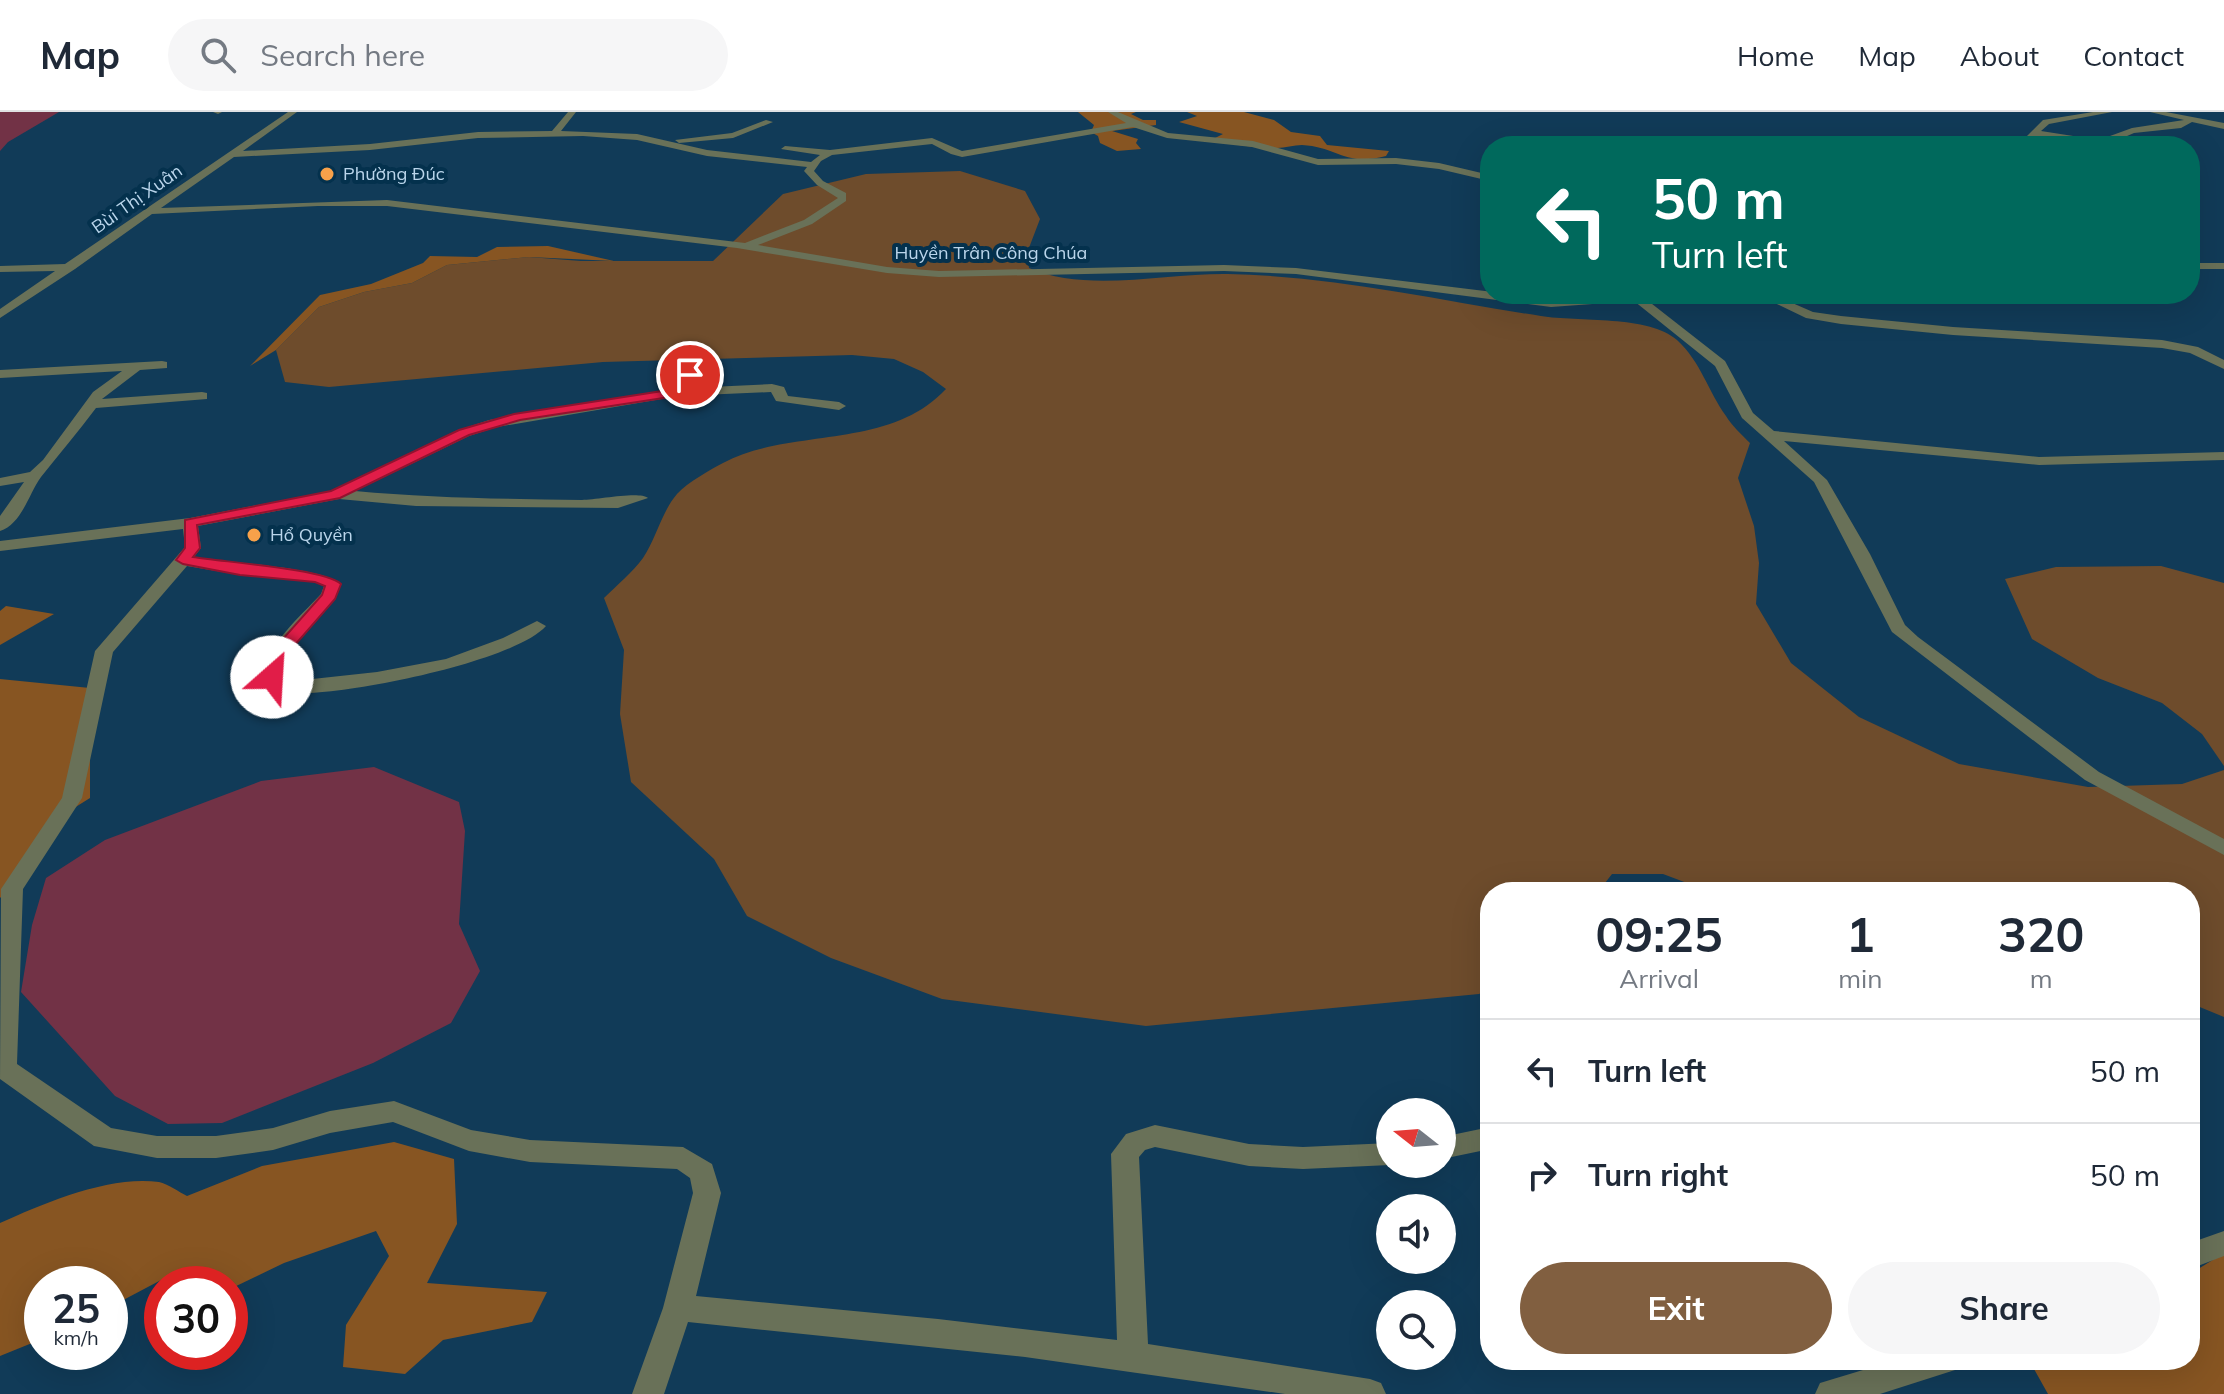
<!DOCTYPE html>
<meta charset="utf-8">
<style>
:root{--surface:#fff;--page:#f6f6f7;--text:#1f2937;--muted:#747a83;--line:#e0e1e3;--accent:#815f40}
body{margin:0;font-family:Mulish,sans-serif;background:var(--page);color:var(--text);height:100vh;display:flex;flex-direction:column;font-size:30px;white-space:nowrap}
*{box-sizing:border-box;margin:0}
p{font-size:26px;color:var(--muted)}
.icon{flex:none;width:44px;height:44px;fill:none;stroke:currentColor;stroke-width:2;stroke-linecap:round;stroke-linejoin:round}
.map{position:relative;flex:1;overflow:hidden}
.sheet{position:absolute;left:1480px;top:770px;width:720px;height:488px;display:flex;flex-direction:column;background:var(--surface);border-radius:32px;box-shadow:0 8px 32px #0002}
.sheet>*{flex:none}
.banner{position:absolute;left:1480px;top:24px;width:720px;height:168px;border-radius:32px;box-shadow:0 8px 32px #0002;background:#00695c;color:#fff;overflow:hidden}
.needle{width:52px;rotate:287deg}
.tools{position:absolute;left:1376px;top:986px;display:grid;gap:16px}
.tools a{display:grid;place-items:center;width:80px;height:80px;border-radius:50%;background:var(--surface);box-shadow:0 8px 32px #0002;font-size:40px}
.speed{position:absolute;left:24px;top:1154px;display:flex;gap:16px;font-size:40px;font-weight:700;text-align:center}
.speed>*{display:grid;place-content:center;width:104px;height:104px;border-radius:50%;background:var(--surface);box-shadow:0 8px 32px #0002;line-height:1}
.speed small{font-size:20px;font-weight:400}
.speed .limit{border:12px solid #d22;background:#fff;color:#111}
.pin{position:absolute;display:grid;place-items:center;width:68px;height:68px;color:#fff;margin:-34px;border:4px solid #fff;border-radius:50%;box-shadow:0 2px 8px #0007}
.me{position:absolute;width:88px;margin:-44px;rotate:26deg;stroke-linejoin:round;filter:drop-shadow(0 0 6px #0008)}
.turn{display:flex;align-items:center;gap:28px;height:168px;padding:0 40px;font-size:36px}
.turn .icon{width:104px;height:104px;stroke-width:2.5}
.turn b{display:block;font-size:56px;line-height:68px}
.eta{display:flex;justify-content:space-evenly;align-items:center;height:136px;text-align:center}
.eta b{font-size:48px;font-weight:700;line-height:56px}
.primary-button{display:flex;gap:16px;margin-top:auto;padding:16px 40px}
.primary-button a{flex:1;height:92px;border-radius:48px;background:var(--accent);color:#fff;font-size:32px;font-weight:700;line-height:92px;text-align:center}
.primary-button a+a{background:var(--page);color:var(--text)}
ul{padding:0;list-style:none}
li{display:flex;align-items:center;gap:24px;height:104px;padding:0 40px;border-top:2px solid var(--line)}
li div{flex:1}
li b{display:block;font-size:30px}
li em{font-style:normal}
header{display:flex;align-items:center;gap:48px;box-sizing:border-box;height:112px;padding:0 40px;background:var(--surface);border-bottom:2px solid var(--line)}
header strong{font-size:38px}
nav{display:flex;gap:44px;margin-inline-start:auto;font-size:28px}
.search{width:560px;height:72px;background:var(--page);display:flex;align-items:center;gap:20px;box-sizing:border-box;padding:0 28px;border-radius:44px;color:var(--muted);font-size:30px}
.map>svg:first-child{display:block}
.green{fill:#6e4c2c}
.forest{fill:#875522}
.water{fill:#723246}
.lines{fill:none;stroke-linecap:round;stroke-linejoin:round}
.minor{fill:#697158;fill-rule:evenodd}
.route{fill:#e11d48;stroke:#92132f;stroke-width:2}
.poi-dot{fill:#f8a14a;stroke:#04314d;stroke-width:3}
.labels{text-anchor:middle;stroke-width:8;stroke-linejoin:round;paint-order:stroke}
.far-poi-label{font-size:18px;fill:#bad5eb;stroke:#04314d;text-anchor:start}
.far-street-label{font-size:18px;fill:#bad5eb;stroke:#04314d}
</style>
<header>
<strong>Map</strong>
<div class="search"><svg class="icon" aria-label="search" viewBox="0 0 24 24"><circle cx="10" cy="10" r="6"/><path d="M15 15l6 6"/></svg>Search here</div>
<nav><a>Home</a><a>Map</a><a>About</a><a>Contact</a></nav>
</header>
<div class="map">
<svg width="2224" height="1282" viewBox="0 0 2224 1282">
<rect width="100%" height="100%" fill="#113b58"/>
<g class="green">
<path d="M960,59L1025,79L1040,107L1027,141L1029,156C1085,181 1167,161 1228,162C1334,164 1437,188 1541,204C1578,210 1649,203 1677,228C1701,250 1708,279 1726,304C1732,314 1742,323 1750,331L1738,366L1754,414L1759,451L1756,492L1791,551L1859,605L1959,652L2088,675L2182,672L2224,658V905L2190,891V780H1711L1663,762H1612L1598,780H1490V876L1479,882L1146,914L942,887L831,846L747,804L714,747L631,670L620,602L624,538L604,486C617,473 632,461 643,446C656,427 662,399 677,382C688,370 710,358 723,351C790,315 888,339 946,277L923,260L894,247L852,243L603,250L329,275L285,270L276,238L319,195L364,180L412,171L447,153L529,145L581,149H713L783,82L866,62Z"/>
<path d="M2161,454L2224,471V654L2202,622L2162,591L2098,566L2032,527L2005,467L2056,455Z"/>
</g>
<g class="forest">
<path d="M1078,0H1136L1131,2L1143,8H1156V13L1112,19L1138,27L1136,31L1141,37L1117,39L1100,31L1098,24L1091,20L1094,13Z"/>
<path d="M1187,0H1244L1274,8L1291,20L1320,24L1327,33L1389,39L1386,44C1344,55 1339,35 1302,33C1294,33 1285,36 1277,36C1255,37 1231,31 1209,29L1223,22L1179,10L1197,4Z"/>
<path d="M548,134L614,149L529,145L447,153L412,171L364,180L319,195L276,238L250,254L320,183L371,172L423,151L430,144L477,145L497,135Z"/>
<path d="M6,494L54,502L0,533V499Z"/>
<path d="M0,567L90,576V686L66,701L32,754L0,786Z"/>
<path d="M394,1030L454,1047L457,1112L427,1171L547,1180L532,1210L443,1228L405,1262L343,1255L346,1213L389,1144L376,1119L284,1151L230,1177V1172H167L163,1167L110,1195V1172H42V1227L0,1244V1111C44,1091 110,1063 159,1070C168,1072 179,1080 187,1084L262,1054Z"/>
<path d="M2224,1141V1282H2048L2034,1257L2049,1248H2190V1162Z"/>
</g>
<g class="water">
<path d="M0,0H59L8,30L0,39Z"/>
<path d="M374,655L459,690L465,719L459,812L480,859L451,911L373,951L222,1011L168,1012L115,984L21,880L32,813L46,766L105,728L261,669Z"/>
</g>
<g class="lines">
<g class="minor">
<path d="M213,0H222L218,2Z"/>
<path d="M288,0H297L243,39L370,32L478,20L552,19L568,0H576L561,19L637,22L707,38L811,50L820,43L781,37L785,34L830,38L932,26L962,39L1126,11L1108,0H1118L1168,21L1253,29L1318,47L1396,46L1439,51L1490,63V69L1439,57L1396,52L1318,53L1252,35L1167,26L1133,15L962,45L951,42L932,32L832,43L821,49L814,59L823,69L846,81V89L812,112L758,133L887,155L939,159L1224,153L1296,156L1551,187L1695,182L1689,185L1647,188L1725,249L1753,301L1774,319L2039,345L2224,340V348L2039,353L1784,329L1827,368L1870,442L1905,513L1918,525L2099,660L2224,727V743L2085,668L1892,520L1814,370L1742,306L1715,254L1634,189L1551,195L1296,162L1224,159L939,165L887,161L737,136L387,94H318L152,102L75,157L0,206V197L55,159L0,160V154L65,152ZM583,24L637,28L707,44L807,55L804,59L817,73L838,86L804,108L745,131L387,88L161,96L234,45L370,38L478,26Z"/>
<path d="M2093,0H2112L2049,12L2041,19L2099,28L2132,16L2184,8L2150,0H2166L2224,11V17L2192,10L2181,16L2134,21L2104,34L2037,24L2026,34H2017L2043,8Z"/>
<path d="M766,8L773,10L733,26L679,31L675,28L732,21Z"/>
<rect x="2190" y="151" width="34" height="6"/>
<path d="M1756,182H1772L1813,200L1841,204L1953,215L2162,228L2198,235L2224,248V257L2190,241L2162,236L1953,223L1841,212L1806,206Z"/>
<path d="M162,249L167,250V256L140,258L102,287L202,280L207,281V287L96,296C78,320 59,342 41,365C29,381 22,412 0,419V404L24,370L0,374V366L30,360L43,348L93,280L122,259L0,266V258Z"/>
<path d="M690,259L697,263L688,276L772,272L784,275L788,284L839,290L846,294L839,298L776,289L771,280L679,284L497,315L469,324L355,379C430,386 506,387 582,388C597,388 639,379 648,386L618,396L416,394L339,387L198,414L201,436L194,445C223,450 326,456 341,472C331,505 278,528 283,566L294,569L377,560L446,547L503,526L537,509L546,514C514,550 343,584 294,581C282,580 270,575 263,565C268,531 299,506 321,482L324,474L315,470L240,463L187,454L113,540L82,686L23,777L17,952L111,1016L157,1024H216L273,1016L330,999L394,989L471,1018L530,1028L683,1035L712,1052L721,1081L696,1184L938,1207L1117,1228L1111,1042L1126,1022L1155,1013L1249,1032L1303,1035L1390,1031V1052H1393L1390,1053L1303,1057L1249,1054L1155,1035L1145,1038L1139,1045L1148,1232L1370,1267L1381,1271L1386,1282H1285L1025,1245L688,1210L664,1282H632L663,1196L693,1081L690,1066L677,1057L530,1050L469,1039L393,1010L330,1021L273,1038L216,1046H157L94,1034L0,967L1,777L62,686L95,539L185,435L183,417L0,439V429L190,406L331,379L459,318L489,308L674,277L685,260Z"/>
<path d="M1490,1015V1037L1442,1047V1025Z"/>
<path d="M2224,1119V1144L2190,1157V1131Z"/>
<path d="M1896,1248H1960L1955,1258L1880,1282H1815L1820,1271Z"/>
</g>
</g>
<path class="route" d="M685,261L696,263L683,283L520,308L469,323L340,386L197,413L200,436L193,445C223,450 325,457 341,472L335,487L287,542L278,569H266L263,565L273,538L322,483L325,474L315,470L240,463L183,452L176,448L185,436V408L331,379L459,318L514,302L675,277Z"/>
<g class="poi-dot">
<circle cx="327" cy="62" r="8"/>
<circle cx="254" cy="423" r="8"/>
</g>
<g class="labels">
<g class="far-poi-label">
<text x="343" y="68">Phường Đúc</text>
<text x="270" y="429">Hổ Quyền</text>
</g>
<g class="far-street-label">
<text transform="translate(137 87) rotate(-35)" y="6">Bùi Thị Xuân</text>
<text x="991" y="147">Huyền Trân Công Chúa</text>
</g>
</g>
</svg>
<div class="tools">
<a><svg class="needle" viewBox="-14 -14 28 28"><path d="M0-13l5 13h-10z" fill="#e53935"/><path d="M0 13l5-13h-10z" fill="#747a83"/></svg></a>
<a><svg class="icon" aria-label="sound" viewBox="0 0 24 24"><path d="M4 9h4l5-4v14l-5-4H4zM17 9q2 3 0 6"/></svg></a>
<a><svg class="icon" aria-label="search" viewBox="0 0 24 24"><circle cx="10" cy="10" r="6"/><path d="M15 15l6 6"/></svg></a>
</div>
<div class="speed"><div>25<small>km/h</small></div><div class="limit">30</div></div>
<div class="pin" style="left:690px;top:263px;background:#d93025"><svg class="icon" aria-label="arrive" viewBox="0 0 24 24"><path d="M6 21V4h12l-3 4 3 4H6"/></svg></div>
<svg class="me" style="left:272px;top:565px" viewBox="-20 -20 40 40"><circle r="19" fill="#fff"/><path d="M0-13L10 11 0 6-10 11z" fill="#e11d48"/></svg>
<div class="banner">
<div class="turn"><svg class="icon" aria-label="left" viewBox="0 0 24 24"><path d="M17 20v-9H6M10 6l-5 5 5 5"/></svg><div><b>50 m</b>Turn left</div></div>
</div>
<section class="sheet">
<div class="eta">
<div><b>09:25</b><p>Arrival</p></div>
<div><b>1</b><p>min</p></div>
<div><b>320</b><p>m</p></div>
</div>
<ul>
<li><svg class="icon" aria-label="left" viewBox="0 0 24 24"><path d="M17 20v-9H6M10 6l-5 5 5 5"/></svg><div><b>Turn left</b></div><em>50 m</em></li>
<li><svg class="icon" aria-label="right" viewBox="0 0 24 24"><path d="M7 20v-9h11M14 6l5 5-5 5"/></svg><div><b>Turn right</b></div><em>50 m</em></li>
</ul>
<div class="primary-button"><a>Exit</a><a>Share</a></div>
</section>
</div>
